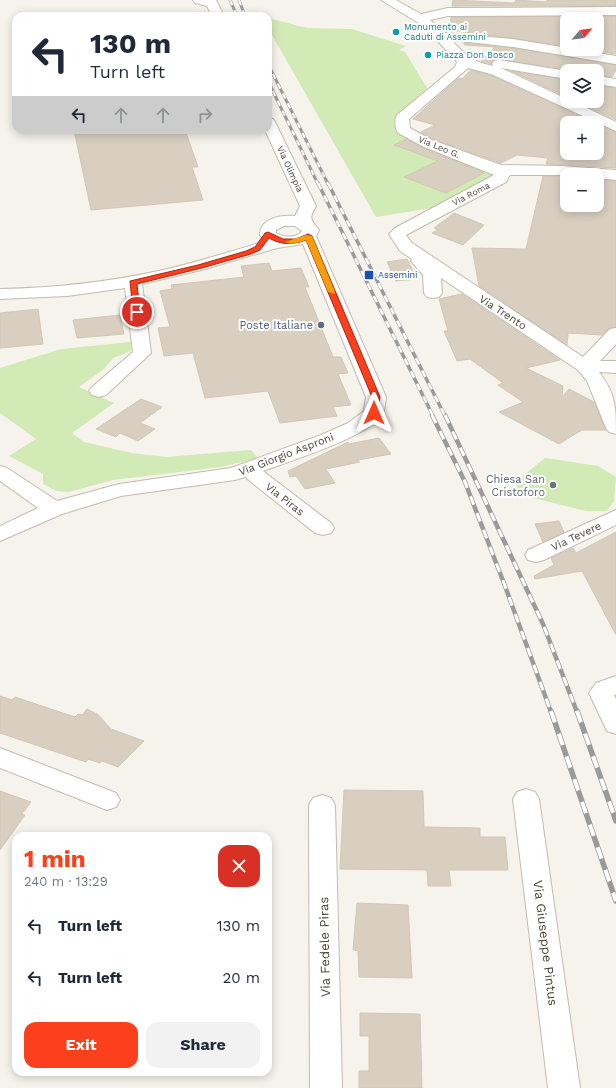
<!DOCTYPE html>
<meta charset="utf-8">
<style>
:root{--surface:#fff;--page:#f2f2f3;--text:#1f2937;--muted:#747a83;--accent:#fc3f1d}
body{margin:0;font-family:"Work Sans",sans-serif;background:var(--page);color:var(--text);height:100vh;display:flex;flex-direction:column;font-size:15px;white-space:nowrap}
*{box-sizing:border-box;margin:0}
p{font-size:13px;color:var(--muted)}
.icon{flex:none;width:22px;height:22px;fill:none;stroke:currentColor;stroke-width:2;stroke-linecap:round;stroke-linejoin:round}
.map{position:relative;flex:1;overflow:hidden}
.side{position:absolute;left:12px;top:832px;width:260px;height:244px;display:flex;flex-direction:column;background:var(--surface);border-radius:12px;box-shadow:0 2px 10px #0003}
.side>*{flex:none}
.hud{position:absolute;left:12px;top:12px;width:260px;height:122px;border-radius:12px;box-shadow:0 2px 10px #0003;background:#fff;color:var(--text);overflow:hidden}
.needle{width:26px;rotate:62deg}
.fabs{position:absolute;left:560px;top:12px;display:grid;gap:8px}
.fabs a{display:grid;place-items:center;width:44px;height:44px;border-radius:8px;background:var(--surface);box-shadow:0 2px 10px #0003;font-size:20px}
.pin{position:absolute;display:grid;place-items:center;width:34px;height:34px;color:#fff;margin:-17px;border:2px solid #fff;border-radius:50%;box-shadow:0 1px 4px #0007}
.me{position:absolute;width:44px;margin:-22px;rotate:0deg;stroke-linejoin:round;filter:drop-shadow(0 0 3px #0008)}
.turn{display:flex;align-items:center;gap:14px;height:84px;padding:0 12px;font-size:18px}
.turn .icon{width:52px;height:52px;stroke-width:2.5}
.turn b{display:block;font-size:28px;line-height:34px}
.lanes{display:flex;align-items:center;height:38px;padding:0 12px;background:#0003;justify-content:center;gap:20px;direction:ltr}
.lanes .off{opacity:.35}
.round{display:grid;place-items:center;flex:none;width:42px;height:42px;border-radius:12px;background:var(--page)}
.overview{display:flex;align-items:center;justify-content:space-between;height:68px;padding:0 12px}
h1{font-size:24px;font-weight:700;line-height:30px;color:var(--accent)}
.action{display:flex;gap:8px;margin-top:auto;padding:8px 12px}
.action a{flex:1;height:46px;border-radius:12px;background:var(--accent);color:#fff;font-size:16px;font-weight:700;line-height:46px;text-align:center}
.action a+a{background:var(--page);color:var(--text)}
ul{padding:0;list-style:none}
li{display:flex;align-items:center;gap:12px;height:52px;padding:0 12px}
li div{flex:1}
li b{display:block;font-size:15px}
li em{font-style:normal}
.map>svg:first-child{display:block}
.green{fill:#d2eab5}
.building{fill:#d8cfc1;stroke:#d3c7b4}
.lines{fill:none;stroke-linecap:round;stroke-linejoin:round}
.minor-casing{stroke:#c2bbae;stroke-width:2}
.minor{fill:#fff;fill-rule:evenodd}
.rail-far3-casing{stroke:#9a9a9a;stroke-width:3}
.rail-far2-casing{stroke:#9a9a9a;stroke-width:3.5}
.rail-far1-casing{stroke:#9a9a9a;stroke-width:4.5}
.rail-casing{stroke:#9a9a9a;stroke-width:5.5}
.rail-far3{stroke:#fff;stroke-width:2;stroke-dasharray:5.5;stroke-linecap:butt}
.rail-far2{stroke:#fff;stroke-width:2.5;stroke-dasharray:7;stroke-linecap:butt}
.rail-far1{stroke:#fff;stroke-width:3;stroke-dasharray:9;stroke-linecap:butt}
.rail{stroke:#fff;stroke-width:4;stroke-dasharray:12;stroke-linecap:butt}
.route{fill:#fc3f1d;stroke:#a42913}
.slow{fill:#f59e0b}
.culture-dot{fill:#0f9aa8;stroke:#fff;stroke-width:1.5}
.transit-dot{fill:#1a4fb4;stroke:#fff;stroke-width:1.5}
.service-dot{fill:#5c6f8a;stroke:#fff;stroke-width:1.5}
.worship-dot{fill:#6b7280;stroke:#fff;stroke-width:1.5}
.labels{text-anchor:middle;stroke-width:4;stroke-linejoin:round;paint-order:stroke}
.far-culture-label{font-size:9px;fill:#0d838f;stroke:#fff;text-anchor:start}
.far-street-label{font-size:9px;fill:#4b4439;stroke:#fff}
.far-transit-label{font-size:9px;fill:#164399;stroke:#fff;text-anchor:start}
.street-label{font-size:11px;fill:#4b4439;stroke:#fff}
.service-label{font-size:11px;fill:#4e5e75;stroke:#fff;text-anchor:end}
.worship-label{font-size:11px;fill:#5b616d;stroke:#fff;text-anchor:end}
.near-street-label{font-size:13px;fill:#4b4439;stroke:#fff}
</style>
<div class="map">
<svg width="616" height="1088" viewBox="0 0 616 1088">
<rect width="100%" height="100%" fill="#f6f3ec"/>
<g class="green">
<path d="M268,18L307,28L352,29L406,46L399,50L405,52L427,88L404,110L395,123L398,133L408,140L490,169L493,178L456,198L431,208L376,217L268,28Z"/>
<path d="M131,342V351L113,358L104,369L79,387L114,403L72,433L84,442L132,453L166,457L251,450L258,458L221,467L113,480L69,492L56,491L43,484V474L9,456L36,439L0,413V368L61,349Z"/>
<path d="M545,458L598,466L616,477L614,501L607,511H586L521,495L515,482Z"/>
</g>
<g class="building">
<path d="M453,0L514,3L516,0L547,2V0H616V6H452Z"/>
<path d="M616,16V54L583,49H597V19H567V46L450,30L451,17Z"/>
<path d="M464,43L513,48L616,65V70L612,77L597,75V71H568L499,59L494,60L491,64L481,61L495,47L464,45Z"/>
<path d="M471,70L490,75L595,123H567V153H597V124L616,132V168L546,164L548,158L517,155L501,163L433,139L421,132L435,125L413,119L458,78L462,79Z"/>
<path d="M511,71L567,80V97Z"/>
<path d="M597,86L616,88V120L575,101H597Z"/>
<path d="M74,130H185L198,167H192L203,200L91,210Z"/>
<path d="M406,139L421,147L484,173L446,193L404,177L438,161L394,145Z"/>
<path d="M543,176H567V205H597V180L616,181V327L609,328L602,335L568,333L567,345L479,286L472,248L526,249Z"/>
<path d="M454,213L484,225L463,245L432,233L438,230L434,228Z"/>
<path d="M407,259L417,279L396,281L387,262Z"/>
<path d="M269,263L272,271L301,268L309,287H305L333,357H341L348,373L338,374L351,405L333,407L337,416L280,423L268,391L205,398L193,353L164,356L158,328L170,327L160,291L172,289L171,285L244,277L241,266Z"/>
<path d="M462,294L560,360L526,368L563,386L562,397L569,389L594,402L606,430H582L559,444L499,412L523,402L498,385L503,383L470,359L457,361L444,331H448L439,299Z"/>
<path d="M38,309L43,344L0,348V313Z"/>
<path d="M120,315L124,334L77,338L73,320Z"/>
<path d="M141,399L162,407L140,423L155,429L138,441L120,433L116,437L96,429Z"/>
<path d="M379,438L391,454L358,460L360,462L326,469L335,483L305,489L296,476L290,477L288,471L348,442L349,444Z"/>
<path d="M559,521L564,532L543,542L535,524Z"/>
<path d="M616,532V635L582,571L535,579L534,576L554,565L551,558L573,548L576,553Z"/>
<path d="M0,696L12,700L15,697L75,717L78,714L82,715L87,709L97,714L111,729L144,741L118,767L102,761L100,763L88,759L86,762L0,733Z"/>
<path d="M344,790L423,791L424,827L480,828V837H505L508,870H449L451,886H428L427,870L340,869Z"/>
<path d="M0,791L31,802L22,814L25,815L0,850Z"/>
<path d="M357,903L408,905L412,978L359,977L358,951L353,950Z"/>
<path d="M360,1013L420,1014L422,1088H359V1071H369V1036H360Z"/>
</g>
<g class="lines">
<defs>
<g id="minor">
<path d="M193,0H216L224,16H212L207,6L195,3Z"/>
<path d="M381,0H396L421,14L448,8L616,7V15L448,16L430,20L444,33L513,39L616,56V64L513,47L451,40C468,57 470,61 494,66L492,64L494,61L499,60L567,71V79L501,68L567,99V101H572L616,122V131L491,74L468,68L409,119L410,128L432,140L501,165L562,166L616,170V180L597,178V175H510L506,182L406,235L412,243L583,357L610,329L616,328V344L600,361H616V373L599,372C616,394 616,407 616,434L609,432L606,428L587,381L578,370L441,278L442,293L439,297L433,298L427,297L424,293L423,275L411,261L412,259L400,251L389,234L395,228L494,175L422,146L398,133C395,128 394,120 397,115L455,67L457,62L425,27Z"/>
<path d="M597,76L616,79V87L597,84Z"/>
<path d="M268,118L273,119L275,122L316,206C308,220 311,219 319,230L316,236L386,397C385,403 385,410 382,415C368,437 290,461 263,471L331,523L334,528L331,533L323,535L315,533L245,477L235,480L121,496L62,514L0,541V526L38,508L0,481V466L7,468L57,501L119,484L231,468L321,435L348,423L364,411L366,397L303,244L277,248L201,270L142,284L151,353L106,395L99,397L92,395L89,391L92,387L133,352L125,288L67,296L0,299V289C55,288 109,282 163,270C198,262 232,251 266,241L260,235C260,218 281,215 295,216L300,206L265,130H268ZM284,226H295L302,231C297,238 284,238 276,233V230Z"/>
<path d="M616,510V525L544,560L536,562L528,560L525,555L528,550Z"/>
<path d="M616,676V694L614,695L616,699V734L607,731L589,693L596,683Z"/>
<path d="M0,748L116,793L120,800L116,807L107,810L0,768Z"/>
<path d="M526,789L535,792L539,799L580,1088H548L513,799L517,792Z"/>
<path d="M322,795L331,798L335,805L342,1088H310L309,805L313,798Z"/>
</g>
</defs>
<use href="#minor" class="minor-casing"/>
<use href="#minor" class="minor"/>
<defs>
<g id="rail-far3">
<path d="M230,0L237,16"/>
<path d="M239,0L245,16"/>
<path d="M268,64L328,184"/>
<path d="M268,81L318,184"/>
</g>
<g id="rail-far2">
<path d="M318,183L433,416"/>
<path d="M328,183L445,416"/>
</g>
<g id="rail-far1">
<path d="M432,415L465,482L505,586L551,712"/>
<path d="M445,415L543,624L577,712"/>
</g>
<g id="rail">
<path d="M551,711L616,901"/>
<path d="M577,711L616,821"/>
</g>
</defs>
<use href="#rail-far3" class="rail-far3-casing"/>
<use href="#rail-far2" class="rail-far2-casing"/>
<use href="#rail-far1" class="rail-far1-casing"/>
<use href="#rail" class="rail-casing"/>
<use href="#rail-far3" class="rail-far3"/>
<use href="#rail-far2" class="rail-far2"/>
<use href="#rail-far1" class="rail-far1"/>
<use href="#rail" class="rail"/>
</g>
<path class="route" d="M268,232L283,239H296L308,234L312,236L380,397L377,414L370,413L372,397L306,240C294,245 280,245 269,238L260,250L251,254L202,268L137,284L140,312L137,314L133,312L130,281L198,265L246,251L255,247L265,233Z"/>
<path class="slow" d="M306,235L312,236L335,292L334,294L328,292L306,240C300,242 291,246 285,242Z"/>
<g class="culture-dot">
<circle cx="396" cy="32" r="4"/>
<circle cx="428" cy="55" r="4"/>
</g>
<rect class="transit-dot" x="364" y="270" width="10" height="10" rx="2"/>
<circle class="service-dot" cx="321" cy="325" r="4"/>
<circle class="worship-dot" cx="553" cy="485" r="4"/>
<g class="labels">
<g class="far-culture-label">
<text x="404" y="30">Monumento ai<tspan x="404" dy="10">Caduti di Assemini</tspan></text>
<text x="436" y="58">Piazza Don Bosco</text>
</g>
<g class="far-street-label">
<text transform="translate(439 147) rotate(22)" y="3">Via Leo G.</text>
<text transform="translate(290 169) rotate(65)" y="3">Via Olimpia</text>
<text transform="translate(471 194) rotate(-27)" y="3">Via Roma</text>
</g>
<g class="far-transit-label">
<text x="378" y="278">Assemini</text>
</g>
<g class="street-label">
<text transform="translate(503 312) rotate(33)" y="4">Via Trento</text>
<text transform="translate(286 454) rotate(-21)" y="4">Via Giorgio Asproni</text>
<text transform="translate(285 499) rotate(38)" y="4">Via Piras</text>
<text transform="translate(576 536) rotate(-25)" y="4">Via Tevere</text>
</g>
<g class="service-label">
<text x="313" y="329">Poste Italiane</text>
</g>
<g class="worship-label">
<text x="545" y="483">Chiesa San<tspan x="545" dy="13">Cristoforo</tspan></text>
</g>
<g class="near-street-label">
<text transform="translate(546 943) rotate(83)" y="5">Via Giuseppe Pintus</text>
<text transform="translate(324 947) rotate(-91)" y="5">Via Fedele Piras</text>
</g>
</g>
</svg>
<div class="fabs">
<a><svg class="needle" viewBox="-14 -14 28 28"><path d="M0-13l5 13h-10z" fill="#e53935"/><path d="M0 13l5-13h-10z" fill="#747a83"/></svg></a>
<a><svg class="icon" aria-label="layers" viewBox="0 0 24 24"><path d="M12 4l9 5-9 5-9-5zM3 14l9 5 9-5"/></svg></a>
<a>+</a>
<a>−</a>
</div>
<div class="pin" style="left:137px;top:312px;background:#d93025"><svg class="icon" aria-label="arrive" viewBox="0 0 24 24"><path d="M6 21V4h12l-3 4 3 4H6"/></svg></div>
<svg class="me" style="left:374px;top:413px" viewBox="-20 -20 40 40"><path d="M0-17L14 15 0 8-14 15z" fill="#fc3f1d" stroke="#fff" stroke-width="4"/></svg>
<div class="hud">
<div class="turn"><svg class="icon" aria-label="left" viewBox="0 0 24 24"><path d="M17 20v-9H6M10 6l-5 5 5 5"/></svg><div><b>130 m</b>Turn left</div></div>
<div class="lanes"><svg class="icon" aria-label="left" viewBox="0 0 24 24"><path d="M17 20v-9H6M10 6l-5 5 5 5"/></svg><svg class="icon off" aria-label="ahead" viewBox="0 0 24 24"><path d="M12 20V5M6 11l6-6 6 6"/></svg><svg class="icon off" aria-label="ahead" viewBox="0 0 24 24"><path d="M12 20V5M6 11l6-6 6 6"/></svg><svg class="icon off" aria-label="right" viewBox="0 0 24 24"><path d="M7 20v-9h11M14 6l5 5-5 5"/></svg></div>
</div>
<section class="side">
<div class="overview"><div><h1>1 min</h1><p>240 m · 13:29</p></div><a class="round" style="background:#d93025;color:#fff"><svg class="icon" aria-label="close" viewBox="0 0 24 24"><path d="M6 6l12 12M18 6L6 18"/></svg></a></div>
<ul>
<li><svg class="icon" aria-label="left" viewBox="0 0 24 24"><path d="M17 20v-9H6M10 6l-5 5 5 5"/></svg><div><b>Turn left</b></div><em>130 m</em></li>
<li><svg class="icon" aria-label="left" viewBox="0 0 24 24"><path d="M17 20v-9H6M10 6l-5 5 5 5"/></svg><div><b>Turn left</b></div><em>20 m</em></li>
</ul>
<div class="action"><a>Exit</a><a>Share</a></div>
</section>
</div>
